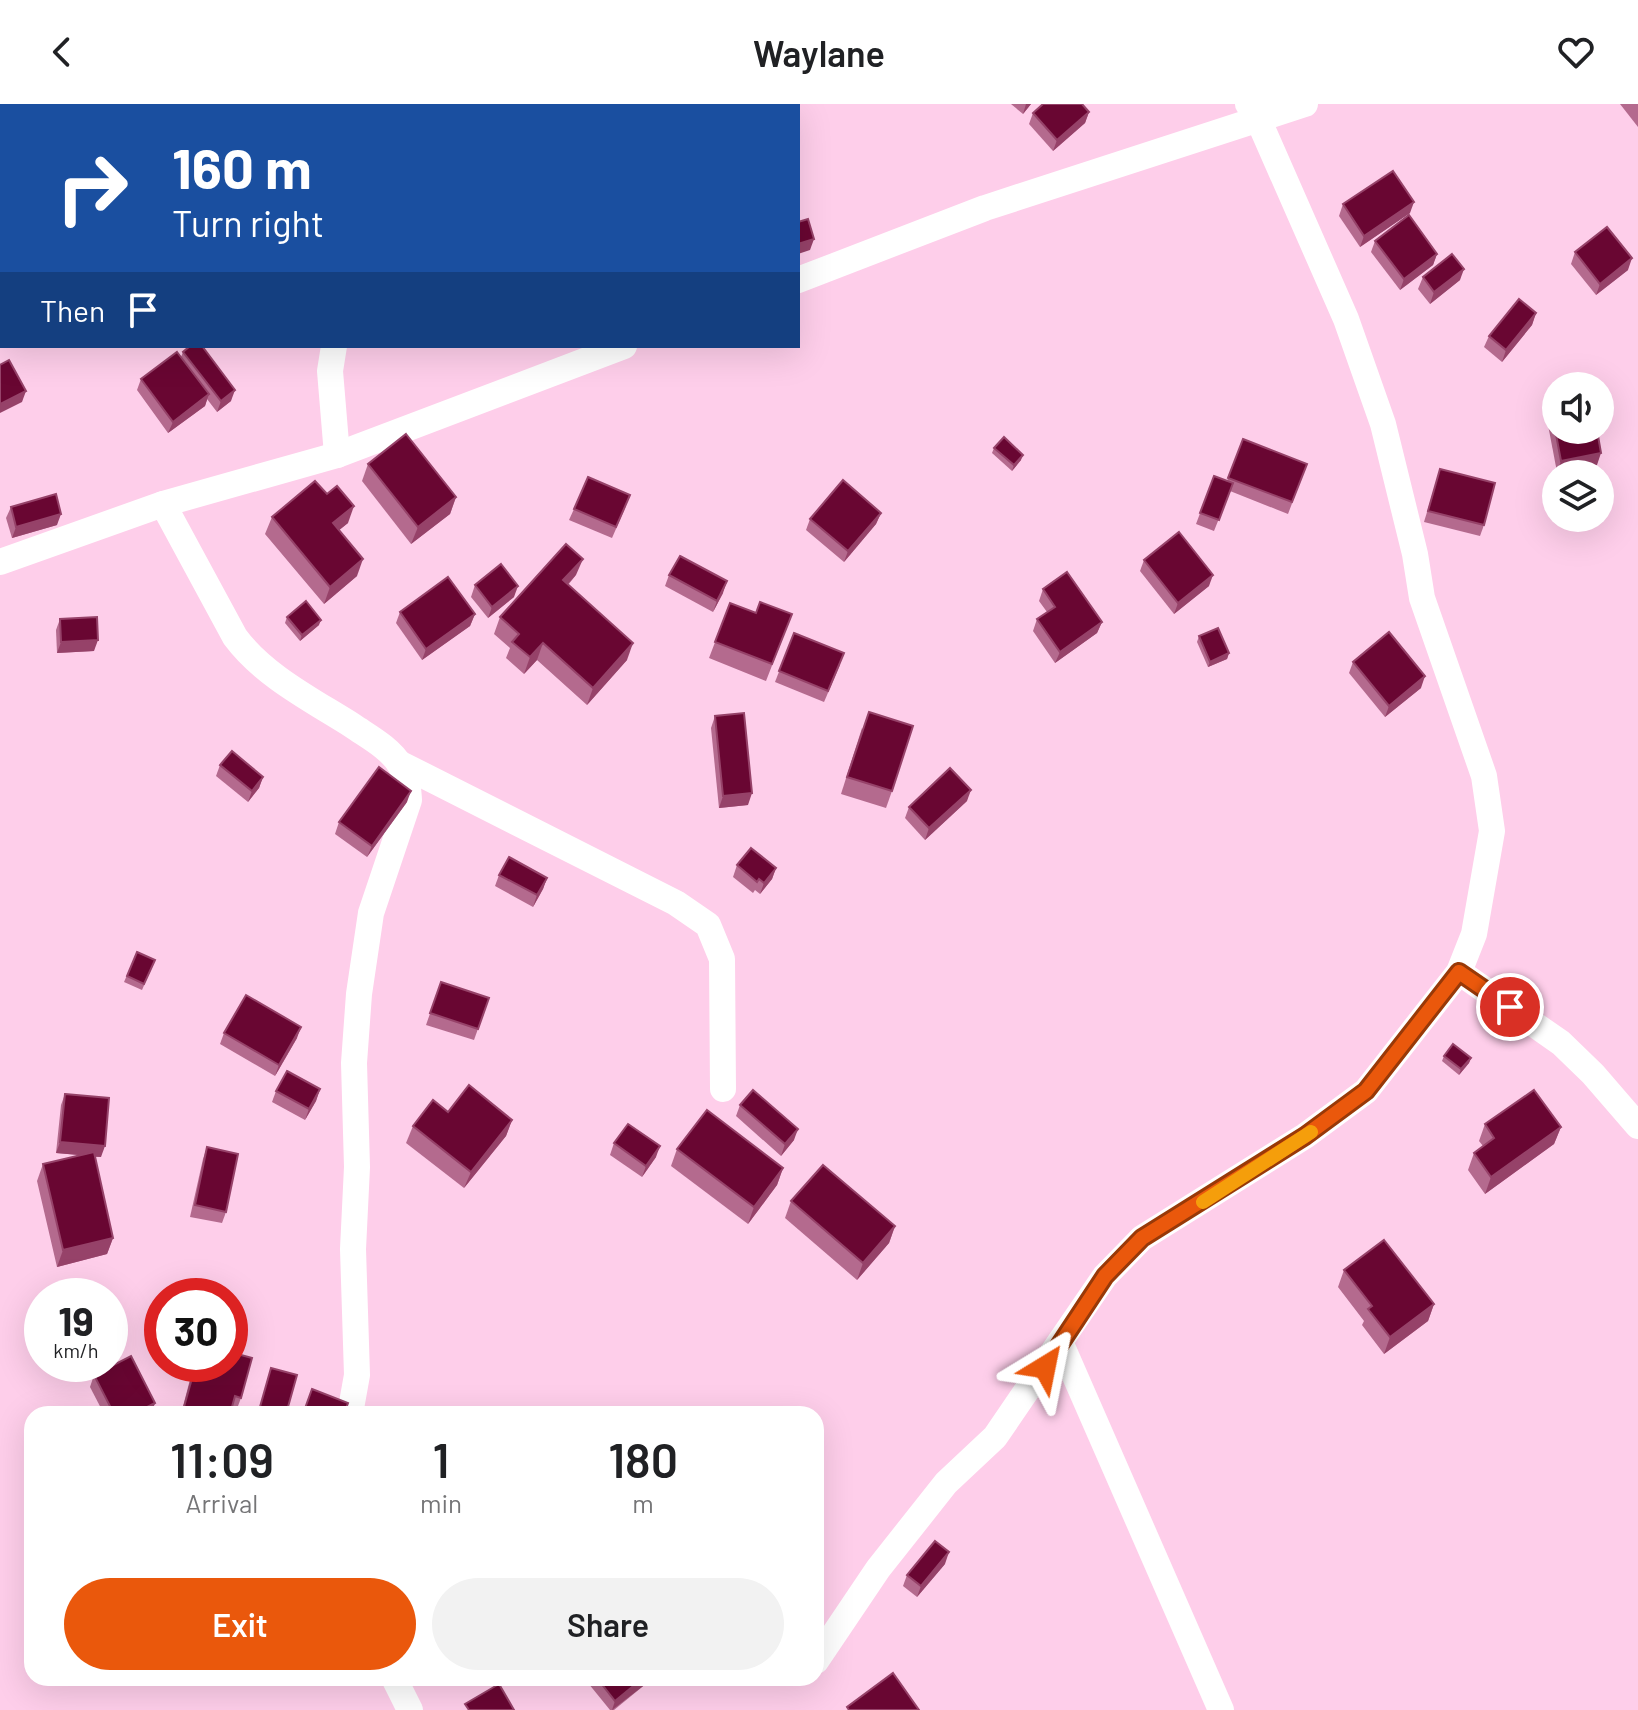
<!DOCTYPE html>
<style>
:root{--surface:#fff;--page:#f2f2f2;--text:#202124;--muted:#757577;--accent:#ea580c}
body{margin:0;font-family:Barlow,sans-serif;background:var(--page);color:var(--text);height:100vh;display:flex;flex-direction:column;font-size:30px;white-space:nowrap}
*{box-sizing:border-box;margin:0}
p{font-size:26px;color:var(--muted)}
.icon{flex:none;width:44px;height:44px;fill:none;stroke:currentColor;stroke-width:2;stroke-linecap:round;stroke-linejoin:round}
.map{position:relative;flex:1;overflow:hidden}
.drawer{position:absolute;left:24px;top:1302px;width:800px;height:280px;display:flex;flex-direction:column;background:var(--surface);border-radius:24px;box-shadow:0 8px 32px #0002}
.drawer>*{flex:none}
.top-card{position:absolute;left:0px;top:0px;width:800px;height:244px;box-shadow:0 8px 32px #0002;background:#1a4fa0;color:#fff;overflow:hidden}
.buttons{position:absolute;left:1542px;top:268px;display:grid;gap:16px}
.buttons a{display:grid;place-items:center;width:72px;height:72px;border-radius:50%;background:var(--surface);box-shadow:0 8px 32px #0002;font-size:40px}
.speed{position:absolute;left:24px;top:1174px;display:flex;gap:16px;font-size:40px;font-weight:700;text-align:center}
.speed>*{display:grid;place-content:center;width:104px;height:104px;border-radius:50%;background:var(--surface);box-shadow:0 8px 32px #0002;line-height:1}
.speed small{font-size:20px;font-weight:400}
.speed .limit{border:12px solid #d22;background:#fff;color:#111}
.pin{position:absolute;display:grid;place-items:center;width:68px;height:68px;color:#fff;margin:-34px;border:4px solid #fff;border-radius:50%;box-shadow:0 2px 8px #0007}
.me{position:absolute;width:88px;margin:-44px;rotate:35deg;stroke-linejoin:round;filter:drop-shadow(0 0 6px #0008)}
.turn{display:flex;align-items:center;gap:28px;height:168px;padding:0 40px;font-size:36px}
.turn .icon{width:104px;height:104px;stroke-width:2.5}
.turn b{display:block;font-size:56px;line-height:68px}
.then{display:flex;align-items:center;height:76px;padding:0 40px;background:#0003;gap:16px;font-size:30px}
.eta{display:flex;justify-content:space-evenly;align-items:center;height:136px;text-align:center}
.eta b{font-size:48px;font-weight:600;line-height:56px}
.button{display:flex;gap:16px;margin-top:auto;padding:16px 40px}
.button a{flex:1;height:92px;border-radius:48px;background:var(--accent);color:#fff;font-size:32px;font-weight:600;line-height:92px;text-align:center}
.button a+a{background:var(--page);color:var(--text)}
header{display:flex;justify-content:space-between;align-items:center;height:104px;padding:0 40px;background:var(--surface);font-size:36px;font-weight:600}
.map>svg:first-child{display:block}
.lines{fill:none;stroke-linecap:round;stroke-linejoin:round}
.minor{stroke:#fff;stroke-width:26}
.wall{fill:#b46a8e}
.shaded-wall{fill:#964269}
.building{fill:#690632;stroke:#964269;stroke-width:2}
.route-casing{stroke:#983908;stroke-width:20}
.route{stroke:#ea580c;stroke-width:14}
.slow{stroke:#f59e0b;stroke-width:14}
</style>
<header><svg class="icon" aria-label="back" viewBox="0 0 24 24"><path d="M15 5l-7 7 7 7"/></svg>Waylane<svg class="icon" aria-label="heart" viewBox="0 0 24 24"><path d="M12 20l-8-8c-3-5 5-10 8-4 3-6 11-1 8 4z"/></svg></header>
<div class="map">
<svg width="1638" height="1606" viewBox="0 0 1638 1606">
<rect width="100%" height="100%" fill="#feceea"/>
<g class="lines">
<g class="minor">
<path d="M392,2V0"/>
<path d="M798,176L985,104L1305,0"/>
<path d="M334,242L330,267L337,351"/>
<path d="M163,400L235,533C264,572 312,596 353,622C369,633 390,644 400,661C408,673 408,683 409,696L371,809L359,890L354,959L357,1063L353,1145L357,1271L350,1310"/>
<path d="M0,458L163,400L337,351L624,242"/>
<path d="M399,659L676,799L708,821L722,855L723,985"/>
<path d="M1459,868L1561,939L1593,970L1638,1022"/>
<path d="M1061,1240L1221,1606"/>
<path d="M816,1557L878,1465L946,1379L995,1333L1105,1172L1142,1134L1305,1032L1366,987L1459,868L1474,830L1492,727L1484,672L1422,494L1415,450L1383,320L1346,215L1259,17L1248,0"/>
<path d="M394,1574L410,1606"/>
</g>
</g>
<g class="wall">
<path d="M1011,0H1031L1023,10Z"/>
<path d="M1620,0H1638V23Z"/>
<path d="M1089,8L1085,19L1053,47L1029,20L1033,9Z"/>
<path d="M1343,100L1410,109L1360,143L1339,112Z"/>
<path d="M2,122V176L0,175V125Z"/>
<path d="M1375,137L1437,150L1433,161L1400,186L1371,148Z"/>
<path d="M1575,148L1628,166L1596,191L1571,160Z"/>
<path d="M1423,173L1460,176L1430,200L1418,185Z"/>
<path d="M1536,209L1532,221L1502,258L1484,243L1489,232Z"/>
<path d="M183,248L231,297L217,308L207,295L205,302L168,329L137,286L141,275L181,253Z"/>
<path d="M1552,309L1597,361L1557,368L1548,321Z"/>
<path d="M1243,335L1307,360L1288,410L1230,387L1214,427L1196,420L1214,372L1227,377Z"/>
<path d="M994,344L1021,356L1012,367L992,349Z"/>
<path d="M368,360L456,393L450,410L411,440L362,377Z"/>
<path d="M1440,365L1484,421L1480,432L1424,418Z"/>
<path d="M626,402L612,434L569,416L574,405Z"/>
<path d="M11,403L57,421L12,434L6,414Z"/>
<path d="M881,409L876,420L844,458L806,426L810,415Z"/>
<path d="M272,413L348,419L339,426L357,472L324,500L265,430Z"/>
<path d="M1144,456L1209,482L1174,510L1140,467Z"/>
<path d="M576,471L568,481L627,556L587,601L537,556L524,570L506,554L510,544L494,530L500,513Z"/>
<path d="M669,471L723,489L713,508L665,482Z"/>
<path d="M475,481L514,493L488,514L471,493Z"/>
<path d="M1043,485L1102,518L1097,529L1055,559L1033,527L1037,515L1047,508L1039,497Z"/>
<path d="M730,499L756,509L792,510L766,577L709,554Z"/>
<path d="M400,508L475,510L470,522L422,556L396,519Z"/>
<path d="M287,513L319,521L300,537L285,519Z"/>
<path d="M60,515L94,547L57,549L56,526Z"/>
<path d="M794,529L840,561L824,598L775,578Z"/>
<path d="M1199,532L1229,549L1227,555L1208,563L1197,538Z"/>
<path d="M1353,558L1421,584L1385,613L1349,569Z"/>
<path d="M715,612L748,701L719,704L711,624Z"/>
<path d="M862,624L892,687L886,704L841,690Z"/>
<path d="M220,661L263,673L259,684L248,698L216,672Z"/>
<path d="M967,697L925,736L905,714L909,703Z"/>
<path d="M407,698L367,753L335,730L339,718Z"/>
<path d="M737,761L776,764L772,775L760,790L755,786L753,789L733,773Z"/>
<path d="M499,771L547,774L543,785L533,803L495,782Z"/>
<path d="M137,848L155,856L142,886L124,878Z"/>
<path d="M441,878L489,894L474,936L426,921Z"/>
<path d="M224,929L297,934L275,972L220,940Z"/>
<path d="M1444,952L1471,954L1469,959L1459,971L1442,957Z"/>
<path d="M320,985L316,997L305,1016L272,998L276,987Z"/>
<path d="M65,990L101,1053H95L113,1134L107,1150L57,1163L37,1077L43,1060L80,1051L56,1049L61,1001Z"/>
<path d="M740,1001L794,1036L781,1052L736,1012Z"/>
<path d="M448,1008L512,1016L506,1032L464,1084L406,1039L413,1022Z"/>
<path d="M1485,1020L1561,1023L1554,1040L1485,1090L1468,1066L1474,1049L1483,1042L1479,1037Z"/>
<path d="M614,1039L656,1053L642,1073L610,1051Z"/>
<path d="M207,1043L226,1108L222,1119L190,1113L203,1055Z"/>
<path d="M677,1045L783,1064L777,1081L748,1120L671,1062Z"/>
<path d="M791,1097L895,1122L889,1139L857,1176L785,1114Z"/>
<path d="M1344,1166L1434,1200L1428,1217L1384,1250L1362,1221L1364,1217L1338,1183Z"/>
<path d="M194,1260H230L241,1294L235,1310H181Z"/>
<path d="M94,1271L155,1299L151,1310H104L90,1283Z"/>
<path d="M945,1460L917,1493L903,1482L907,1471Z"/>
<path d="M584,1574H649L647,1579L614,1606H610Z"/>
</g>
<g class="shaded-wall">
<path d="M1026,0H1031L1023,10Z"/>
<path d="M1089,8L1085,19L1053,47L1057,36Z"/>
<path d="M1414,98L1410,109L1360,143L1364,132Z"/>
<path d="M814,135L810,146L798,150V140Z"/>
<path d="M1437,150L1433,161L1400,186L1404,175Z"/>
<path d="M1632,154L1628,166L1596,191L1600,180Z"/>
<path d="M1464,165L1460,176L1430,200L1434,188Z"/>
<path d="M1536,209L1532,221L1502,258L1506,246Z"/>
<path d="M235,286L231,297L217,308L221,297Z"/>
<path d="M26,287L22,298L0,309V300Z"/>
<path d="M209,290L205,302L168,329L173,318Z"/>
<path d="M1601,349L1597,361L1557,368L1561,357Z"/>
<path d="M1023,351L1021,356L1012,367L1014,361Z"/>
<path d="M456,393L450,410L411,440L418,423Z"/>
<path d="M354,402L348,419L327,436L333,419Z"/>
<path d="M881,409L876,420L844,458L848,447Z"/>
<path d="M61,410L57,421L12,434L16,423Z"/>
<path d="M363,455L357,472L324,500L330,483Z"/>
<path d="M583,455L576,471L556,493L563,476Z"/>
<path d="M1213,471L1209,482L1174,510L1178,499Z"/>
<path d="M727,477L723,489L713,508L717,497Z"/>
<path d="M518,482L514,493L488,514L492,503Z"/>
<path d="M475,510L470,522L422,556L426,545Z"/>
<path d="M321,516L319,521L300,537L302,531Z"/>
<path d="M1102,518L1097,529L1055,559L1060,548Z"/>
<path d="M98,536L94,547L57,549L61,538Z"/>
<path d="M543,539L537,556L524,570L530,553Z"/>
<path d="M633,539L627,556L587,601L593,584Z"/>
<path d="M1229,549L1227,555L1208,563L1210,558Z"/>
<path d="M1425,572L1421,584L1385,613L1389,602Z"/>
<path d="M263,673L259,684L248,698L252,687Z"/>
<path d="M971,686L967,697L925,736L929,724Z"/>
<path d="M411,687L407,698L367,753L372,742Z"/>
<path d="M752,689L748,701L719,704L723,692Z"/>
<path d="M776,764L772,775L760,790L764,779Z"/>
<path d="M547,774L543,785L533,803L537,791Z"/>
<path d="M301,923L297,934L275,972L279,961Z"/>
<path d="M1471,954L1469,959L1459,971L1461,965Z"/>
<path d="M320,985L316,997L305,1016L309,1005Z"/>
<path d="M512,1016L506,1032L464,1084L471,1068Z"/>
<path d="M1561,1023L1554,1040L1485,1090L1491,1073Z"/>
<path d="M798,1025L794,1036L781,1052L785,1040Z"/>
<path d="M60,1038L105,1042L101,1053L56,1049Z"/>
<path d="M660,1042L656,1053L642,1073L646,1062Z"/>
<path d="M783,1064L777,1081L748,1120L754,1103Z"/>
<path d="M895,1122L889,1139L857,1176L863,1159Z"/>
<path d="M113,1134L107,1150L57,1163L63,1146Z"/>
<path d="M1434,1200L1428,1217L1384,1250L1390,1233Z"/>
<path d="M155,1299L151,1310H134Z"/>
<path d="M949,1448L945,1460L917,1493L921,1482Z"/>
<path d="M643,1574H649L647,1579L612,1606L615,1597Z"/>
</g>
<g class="building">
<path d="M1043,0H1082L1089,8L1057,36L1033,9Z"/>
<path d="M1393,67L1414,98L1364,132L1343,100Z"/>
<path d="M1409,111L1437,150L1404,175L1375,137Z"/>
<path d="M808,115L814,135L798,140V118Z"/>
<path d="M2,122V154L0,153V125Z"/>
<path d="M1607,123L1632,154L1600,180L1575,148Z"/>
<path d="M1452,150L1464,165L1434,188L1423,173Z"/>
<path d="M1519,195L1536,209L1506,246L1489,232Z"/>
<path d="M190,242H202L235,286L221,297L183,248Z"/>
<path d="M177,248L209,290L173,318L141,275Z"/>
<path d="M9,256L26,287L0,300V261Z"/>
<path d="M1552,309H1556V326H1597L1601,349L1561,357Z"/>
<path d="M406,330L456,393L418,423L368,360Z"/>
<path d="M1004,333L1023,351L1014,361L994,344Z"/>
<path d="M1243,335L1307,360L1292,398L1228,374Z"/>
<path d="M1440,365L1495,379L1484,421L1428,407Z"/>
<path d="M1214,372L1233,379L1219,416L1200,409Z"/>
<path d="M588,373L630,391L616,423L574,405Z"/>
<path d="M843,376L881,409L848,447L810,415Z"/>
<path d="M315,377L327,390L337,382L354,402L333,419L363,455L330,483L272,413Z"/>
<path d="M56,390L61,410L16,423L11,403Z"/>
<path d="M1179,428L1213,471L1178,499L1144,456Z"/>
<path d="M566,440L583,455L563,476L633,539L593,584L543,539L530,553L512,538L519,530L500,513Z"/>
<path d="M680,452L727,477L717,497L669,471Z"/>
<path d="M501,460L518,482L492,503L475,481Z"/>
<path d="M1067,468L1102,518L1060,548L1037,515L1055,503L1043,485Z"/>
<path d="M448,473L475,510L426,545L400,508Z"/>
<path d="M306,497L321,516L302,531L287,513Z"/>
<path d="M760,498L792,510L772,560L715,538L730,499L756,509Z"/>
<path d="M97,513L98,536L61,538L60,515Z"/>
<path d="M1218,524L1229,549L1210,558L1199,532Z"/>
<path d="M1389,528L1425,572L1389,602L1353,558Z"/>
<path d="M794,529L844,549L828,587L779,567Z"/>
<path d="M869,608L913,622L892,687L847,673Z"/>
<path d="M744,609L752,689L723,692L715,612Z"/>
<path d="M232,647L263,673L252,687L220,661Z"/>
<path d="M379,663L411,687L372,742L339,718Z"/>
<path d="M950,664L971,686L929,724L909,703Z"/>
<path d="M751,744L776,764L764,779L759,775L757,778L737,761Z"/>
<path d="M509,753L547,774L537,791L499,771Z"/>
<path d="M137,848L155,856L144,880L127,872Z"/>
<path d="M441,878L489,894L478,925L430,909Z"/>
<path d="M246,891L301,923L279,961L224,929Z"/>
<path d="M1453,940L1471,954L1461,965L1444,952Z"/>
<path d="M287,967L320,985L309,1005L276,987Z"/>
<path d="M469,981L512,1016L471,1068L413,1022L433,996L448,1008Z"/>
<path d="M753,986L798,1025L785,1040L740,1001Z"/>
<path d="M1534,986L1561,1023L1491,1073L1474,1049L1494,1034L1485,1020Z"/>
<path d="M65,990L109,994L105,1042L60,1038Z"/>
<path d="M707,1006L783,1064L754,1103L677,1045Z"/>
<path d="M628,1020L660,1042L646,1062L614,1039Z"/>
<path d="M207,1043L238,1050L226,1108L195,1101Z"/>
<path d="M94,1048L113,1134L63,1146L43,1060Z"/>
<path d="M823,1061L895,1122L863,1159L791,1097Z"/>
<path d="M1384,1136L1434,1200L1390,1233L1368,1205L1372,1202L1344,1166Z"/>
<path d="M230,1248L252,1254L241,1294L235,1292L230,1310H182L196,1260H230Z"/>
<path d="M131,1252L155,1299L134,1310H114L94,1271Z"/>
<path d="M271,1264L297,1271L286,1310H258Z"/>
<path d="M312,1285L348,1299L344,1310H303Z"/>
<path d="M935,1437L949,1448L921,1482L907,1471Z"/>
<path d="M893,1569L919,1606H849L847,1603Z"/>
<path d="M597,1574H643L615,1597Z"/>
<path d="M499,1580L514,1606H469L465,1600Z"/>
</g>
<g class="lines">
<defs>
<path id="route" d="M1045,1263L1105,1172L1142,1134L1305,1032L1366,987L1459,868L1510,903"/>
</defs>
<use href="#route" class="route-casing"/>
<use href="#route" class="route"/>
<path class="slow" d="M1203,1098L1311,1028"/>
</g>
</svg>
<div class="buttons">
<a><svg class="icon" aria-label="sound" viewBox="0 0 24 24"><path d="M4 9h4l5-4v14l-5-4H4zM17 9q2 3 0 6"/></svg></a>
<a><svg class="icon" aria-label="layers" viewBox="0 0 24 24"><path d="M12 4l9 5-9 5-9-5zM3 14l9 5 9-5"/></svg></a>
</div>
<div class="speed"><div>19<small>km/h</small></div><div class="limit">30</div></div>
<div class="pin" style="left:1510px;top:903px;background:#d93025"><svg class="icon" aria-label="arrive" viewBox="0 0 24 24"><path d="M6 21V4h12l-3 4 3 4H6"/></svg></div>
<svg class="me" style="left:1045px;top:1263px" viewBox="-20 -20 40 40"><path d="M0-17L14 15 0 8-14 15z" fill="#ea580c" stroke="#fff" stroke-width="4"/></svg>
<div class="top-card">
<div class="turn"><svg class="icon" aria-label="right" viewBox="0 0 24 24"><path d="M7 20v-9h11M14 6l5 5-5 5"/></svg><div><b>160 m</b>Turn right</div></div>
<div class="then">Then<svg class="icon" aria-label="arrive" viewBox="0 0 24 24"><path d="M6 21V4h12l-3 4 3 4H6"/></svg></div>
</div>
<section class="drawer">
<div class="eta">
<div><b>11:09</b><p>Arrival</p></div>
<div><b>1</b><p>min</p></div>
<div><b>180</b><p>m</p></div>
</div>
<div class="button"><a>Exit</a><a>Share</a></div>
</section>
</div>
